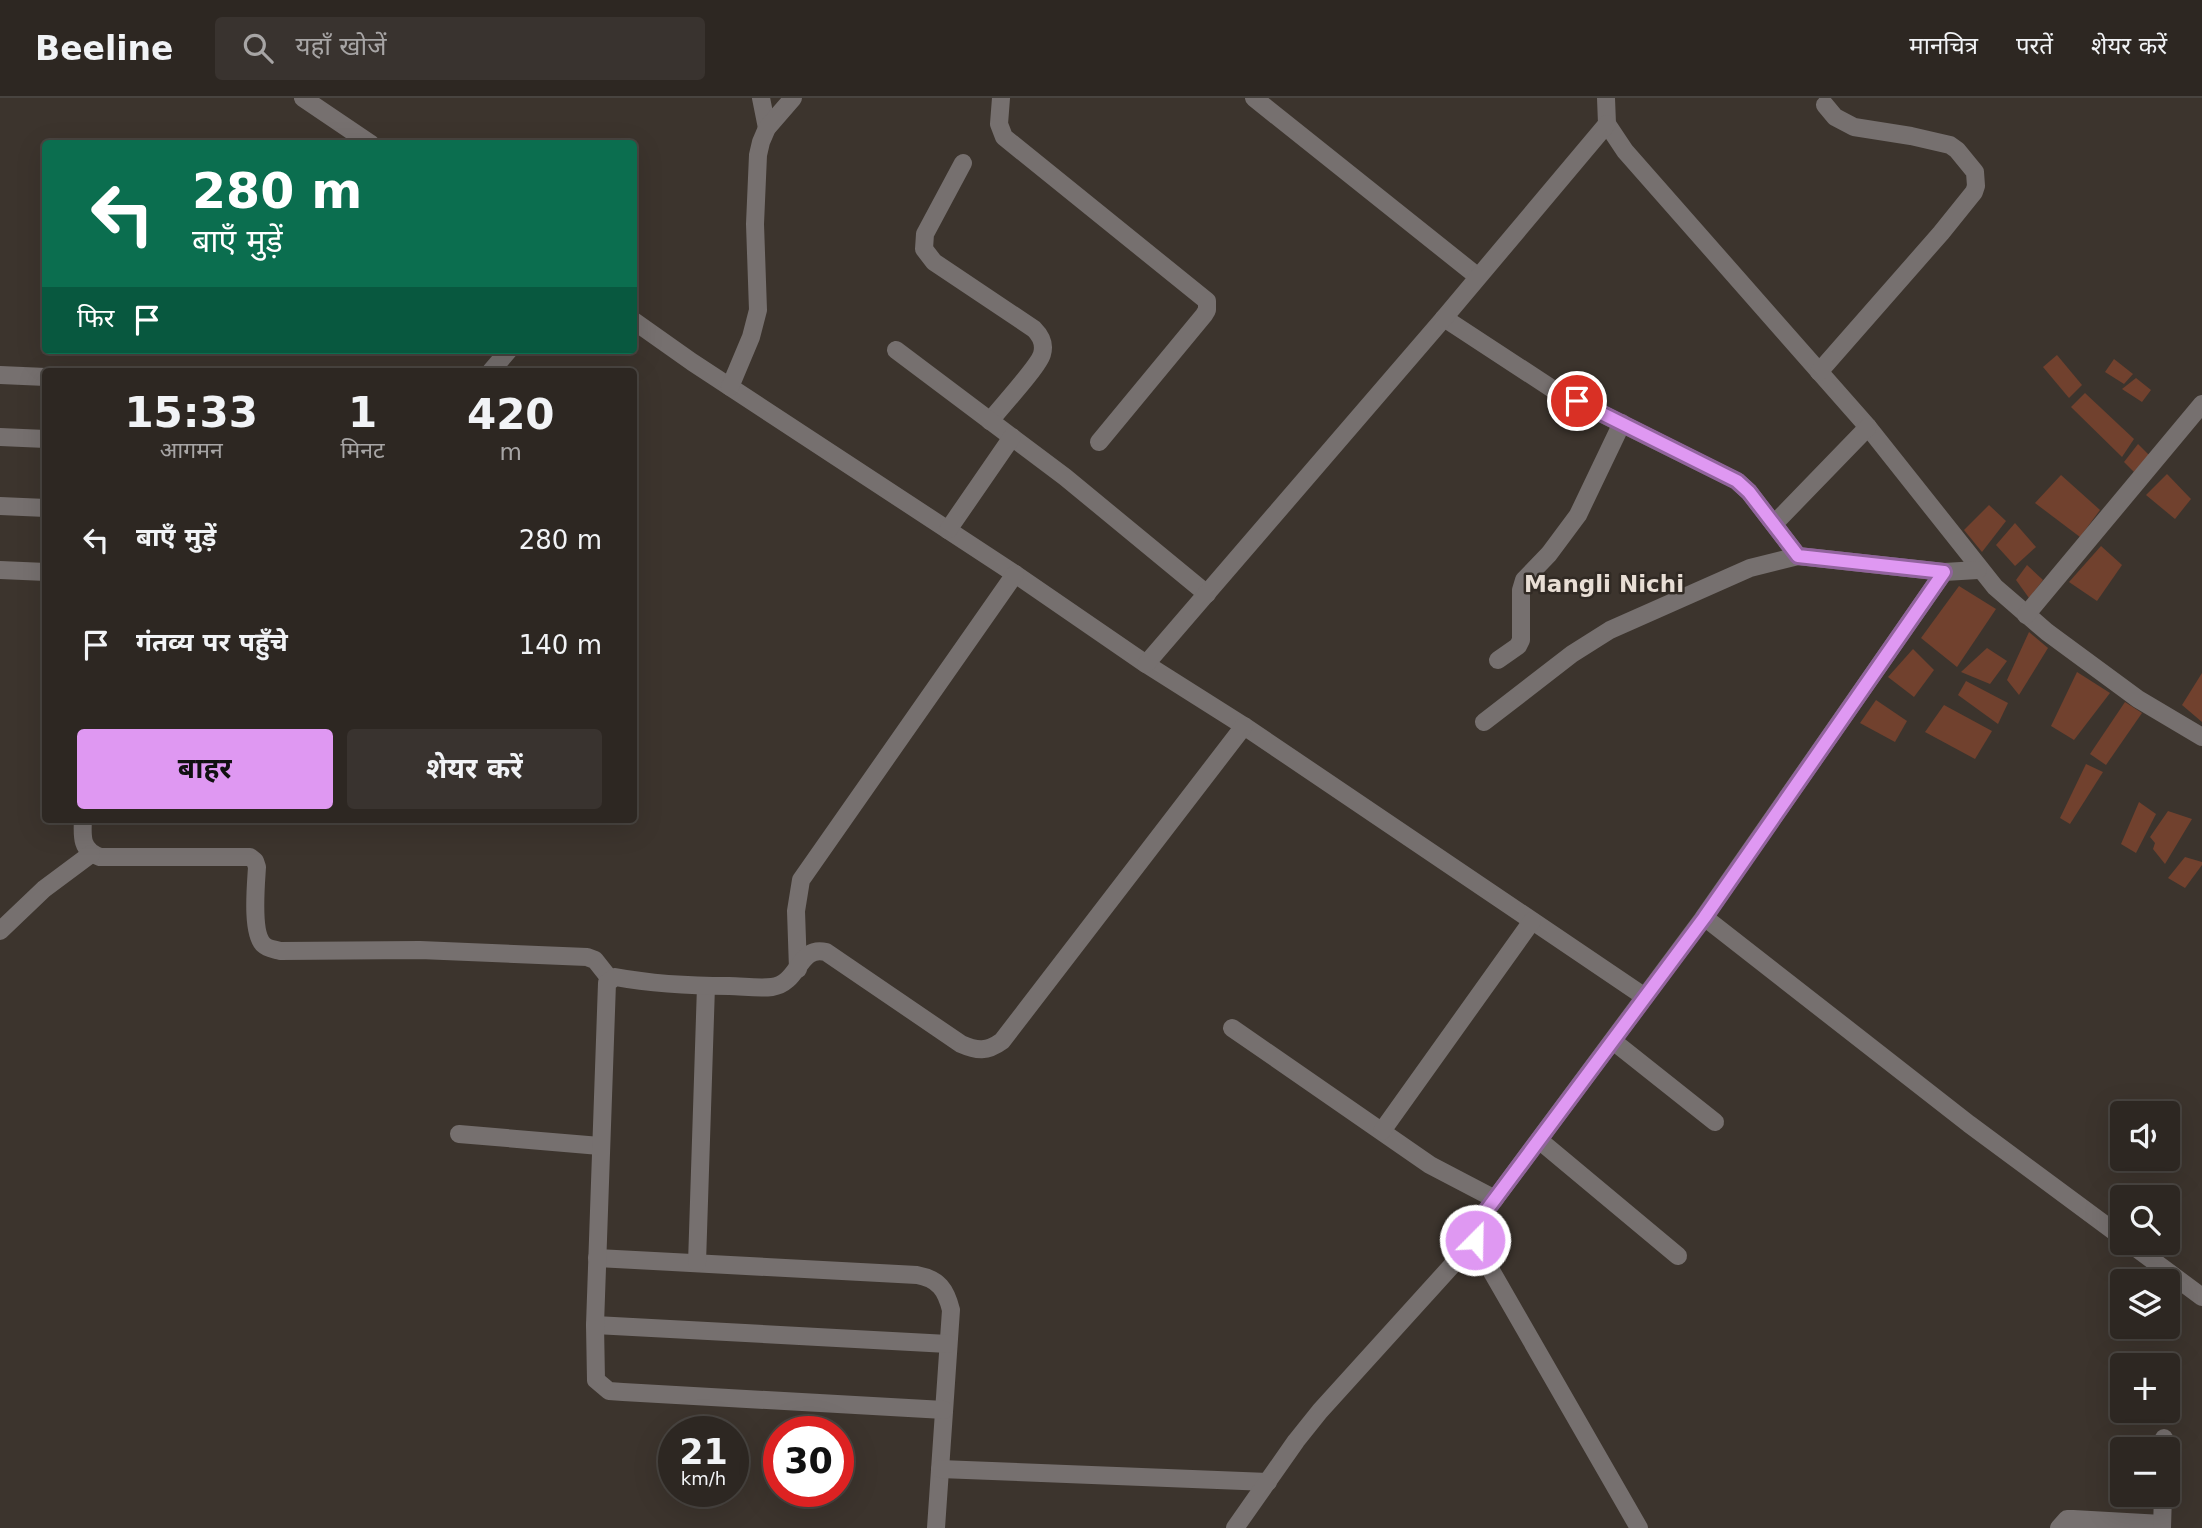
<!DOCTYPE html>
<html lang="hi">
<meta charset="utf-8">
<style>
:root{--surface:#2d2722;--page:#39332f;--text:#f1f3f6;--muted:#a7a5a5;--line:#484440;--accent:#df98f2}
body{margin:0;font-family:"DejaVu Sans","Noto Sans Devanagari",sans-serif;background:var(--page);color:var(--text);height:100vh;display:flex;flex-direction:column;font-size:26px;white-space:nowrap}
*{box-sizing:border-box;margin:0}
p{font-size:23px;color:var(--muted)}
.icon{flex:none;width:38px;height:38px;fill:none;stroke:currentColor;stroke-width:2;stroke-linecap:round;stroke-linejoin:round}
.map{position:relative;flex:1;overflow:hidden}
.sheet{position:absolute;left:42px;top:270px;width:595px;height:455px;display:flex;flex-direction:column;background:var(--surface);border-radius:7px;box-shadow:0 7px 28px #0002,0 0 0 2px var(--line)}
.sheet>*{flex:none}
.top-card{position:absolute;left:42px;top:42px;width:595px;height:214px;border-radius:7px;box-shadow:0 7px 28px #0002,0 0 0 2px var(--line);background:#0b6e4f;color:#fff;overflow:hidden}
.controls{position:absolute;left:2110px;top:1003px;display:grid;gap:14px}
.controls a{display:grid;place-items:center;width:70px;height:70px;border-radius:7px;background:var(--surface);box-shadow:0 7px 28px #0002,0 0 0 2px var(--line);font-size:35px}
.speed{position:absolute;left:658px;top:1318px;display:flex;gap:14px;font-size:35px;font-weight:700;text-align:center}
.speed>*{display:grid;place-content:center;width:91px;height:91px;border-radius:50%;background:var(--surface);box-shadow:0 7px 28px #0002,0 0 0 2px var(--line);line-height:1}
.speed small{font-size:18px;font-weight:400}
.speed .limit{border:10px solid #d22;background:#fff;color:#111}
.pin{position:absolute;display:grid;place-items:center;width:60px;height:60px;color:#fff;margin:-30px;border:4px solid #fff;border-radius:50%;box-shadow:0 2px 7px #0007}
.me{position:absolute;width:77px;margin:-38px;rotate:23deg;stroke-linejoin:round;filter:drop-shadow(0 0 5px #0008)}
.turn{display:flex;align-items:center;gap:24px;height:147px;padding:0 35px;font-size:32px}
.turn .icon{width:91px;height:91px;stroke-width:2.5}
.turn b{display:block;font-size:49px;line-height:60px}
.then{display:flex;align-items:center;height:66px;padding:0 35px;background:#0003;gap:14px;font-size:26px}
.eta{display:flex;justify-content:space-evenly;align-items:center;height:119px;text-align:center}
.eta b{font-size:42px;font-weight:700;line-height:49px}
.action{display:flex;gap:14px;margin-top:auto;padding:14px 35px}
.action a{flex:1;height:80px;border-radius:7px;background:var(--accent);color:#111;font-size:28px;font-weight:700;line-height:80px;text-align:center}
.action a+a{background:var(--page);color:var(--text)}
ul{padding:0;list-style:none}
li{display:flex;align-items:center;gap:21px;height:105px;padding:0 35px}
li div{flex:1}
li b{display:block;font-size:26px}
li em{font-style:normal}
header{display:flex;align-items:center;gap:42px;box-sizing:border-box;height:98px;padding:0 35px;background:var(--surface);border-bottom:2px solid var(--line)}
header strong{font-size:33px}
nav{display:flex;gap:38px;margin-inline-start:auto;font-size:24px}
.search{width:490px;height:63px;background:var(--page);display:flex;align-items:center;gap:18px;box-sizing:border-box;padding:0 24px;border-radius:7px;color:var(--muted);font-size:26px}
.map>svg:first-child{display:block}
.building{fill:#71412e}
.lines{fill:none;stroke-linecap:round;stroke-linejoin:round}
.minor{stroke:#76706f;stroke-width:18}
.route-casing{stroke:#91639d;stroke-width:18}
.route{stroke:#df98f2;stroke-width:12}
.labels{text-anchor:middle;stroke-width:5;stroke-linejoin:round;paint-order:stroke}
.quarter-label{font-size:23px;font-weight:bold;fill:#e8ded5;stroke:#312a24}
</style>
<header>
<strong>Beeline</strong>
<div class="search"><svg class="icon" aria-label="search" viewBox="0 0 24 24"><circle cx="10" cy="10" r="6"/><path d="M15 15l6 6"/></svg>यहाँ खोजें</div>
<nav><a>मानचित्र</a><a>परतें</a><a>शेयर करें</a></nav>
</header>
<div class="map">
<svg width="2202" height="1430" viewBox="0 0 2202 1430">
<rect width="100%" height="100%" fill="#3c342d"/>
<g class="building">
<path d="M2057,257L2082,287L2069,300L2043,269Z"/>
<path d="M2114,261L2133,276L2124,286L2105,274Z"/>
<path d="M2136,280L2151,292L2142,304L2122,291Z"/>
<path d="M2085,295L2134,341L2122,359L2071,309Z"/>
<path d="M2138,346L2149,357L2134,374L2124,364Z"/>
<path d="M2167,376L2191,401L2175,421L2146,397Z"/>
<path d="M2061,377L2100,412L2080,439L2035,405Z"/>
<path d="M1989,407L2006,423L1982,454L1964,432Z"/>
<path d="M2015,425L2036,449L2015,468L1996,447Z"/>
<path d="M2101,448L2122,467L2097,503L2069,484Z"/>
<path d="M2027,467L2043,482L2029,500L2016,482Z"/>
<path d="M1959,488L1996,511L1957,569L1921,540Z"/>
<path d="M2029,534L2048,550L2019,597L2007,582Z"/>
<path d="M1987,550L2007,563L1990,586L1961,574Z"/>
<path d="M1913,551L1934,572L1914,599L1888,579Z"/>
<path d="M2077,574L2110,595L2074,642L2051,628Z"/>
<path d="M2202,575V624L2182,607Z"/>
<path d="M1966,583L2008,605L1998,626L1958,597Z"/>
<path d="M1876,602L1907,623L1895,644L1860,625Z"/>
<path d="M2125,604L2142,615L2106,667L2090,656Z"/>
<path d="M1944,607L1992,633L1975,661L1925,634Z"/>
<path d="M2086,666L2103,674L2070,726L2060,720Z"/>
<path d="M2139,704L2156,716L2136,755L2121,746Z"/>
<path d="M2168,713L2192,721L2165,766L2153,751L2155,745L2150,739Z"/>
<path d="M2185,759L2202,764V767L2185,790L2168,780Z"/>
</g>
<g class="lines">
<g class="minor">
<path d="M303,0L371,46"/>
<path d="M761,0L767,30"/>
<path d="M1001,0L999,26L1004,39L1207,203V212L1204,217L1099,344"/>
<path d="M1254,0L1477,178"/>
<path d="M1606,0L1607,26L1625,53L1868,329L1995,489L2047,534L2138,601L2202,639"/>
<path d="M963,65L925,136L924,151L934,164L1034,231C1041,238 1045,246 1042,256C1039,268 1000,310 990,323"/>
<path d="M1444,220L1554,292L1737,383L1749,394L1798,458"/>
<path d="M634,223L692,264L1015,476L1146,566L1244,628L1645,899"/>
<path d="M896,252L1065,379L1207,496"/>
<path d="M491,273L509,252"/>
<path d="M1819,274L1941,135L1974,94L1976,88L1975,74L1957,52L1950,47L1911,38L1854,29L1835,19L1825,7"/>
<path d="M0,277L46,279"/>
<path d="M730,289L751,239L758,212L755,126L758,57L761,44L767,30L793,0"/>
<path d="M0,339L46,341"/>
<path d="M0,408L46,410"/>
<path d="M1774,426L1868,329"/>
<path d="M948,432L1012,339"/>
<path d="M0,472L46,474"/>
<path d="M2026,517L2202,306"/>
<path d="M1498,562L1518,548L1521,542V492L1524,482L1549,456L1578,417L1622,325"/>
<path d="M1146,566L1444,220L1607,26"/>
<path d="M1484,624L1572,556L1610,532L1750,470L1798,458L1944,474"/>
<path d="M83,721C82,739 81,752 100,759H250L255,763L257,769C256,786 251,836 264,847C268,851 275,851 280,853L420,852L587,859L595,862L610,881"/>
<path d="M1704,819L1969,1026L2123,1140"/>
<path d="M0,833L44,791L91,756"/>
<path d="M798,871L796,813L801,782L1015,476"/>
<path d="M1232,930L1430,1067L1495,1101"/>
<path d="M1613,943L1715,1024"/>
<path d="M1382,1033L1532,823"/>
<path d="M459,1036L600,1048"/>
<path d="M1539,1042L1678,1158"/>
<path d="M2128,1144L2202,1199"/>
<path d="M597,1160L917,1177C939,1181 946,1192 951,1212L936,1430"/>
<path d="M697,1165L706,888"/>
<path d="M595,1227L948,1246"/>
<path d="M944,1312L623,1294L609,1293L596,1282L595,1227L607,885L615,879C653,886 690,888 729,888C742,888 758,891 772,889C800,885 798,847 826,854L961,946C977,953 987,954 1002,943L1244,628"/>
<path d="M2164,1351V1340"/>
<path d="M940,1371L1268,1384"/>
<path d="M1235,1430L1296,1343L1320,1313L1475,1142"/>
<path d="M1639,1430L1477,1148L1475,1133L1480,1121L1704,819L1944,474L1978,472"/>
<path d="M2059,1430L2067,1421H2073L2162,1426"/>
<path d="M2162,1430L2163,1396"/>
</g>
</g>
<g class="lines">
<defs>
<path id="route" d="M1475,1142V1133L1480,1121L1704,820L1944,474L1798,458L1749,394L1737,383L1577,303"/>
</defs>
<use href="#route" class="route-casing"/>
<use href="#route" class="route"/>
</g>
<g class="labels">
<g class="quarter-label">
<text x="1604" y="494">Mangli Nichi</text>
</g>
</g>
</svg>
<div class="controls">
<a><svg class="icon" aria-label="sound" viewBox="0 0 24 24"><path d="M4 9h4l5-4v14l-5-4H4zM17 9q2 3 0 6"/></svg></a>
<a><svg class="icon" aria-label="search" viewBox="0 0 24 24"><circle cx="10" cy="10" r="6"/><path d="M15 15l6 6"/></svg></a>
<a><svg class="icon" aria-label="layers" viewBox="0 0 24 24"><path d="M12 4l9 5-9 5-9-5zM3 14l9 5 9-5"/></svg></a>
<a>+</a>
<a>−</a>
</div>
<div class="speed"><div>21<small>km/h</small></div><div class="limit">30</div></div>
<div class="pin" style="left:1577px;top:303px;background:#d93025"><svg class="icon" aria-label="arrive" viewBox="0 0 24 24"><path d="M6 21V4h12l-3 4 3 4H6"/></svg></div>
<svg class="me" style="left:1475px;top:1142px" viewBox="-20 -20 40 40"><circle r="17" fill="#df98f2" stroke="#fff" stroke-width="3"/><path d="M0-11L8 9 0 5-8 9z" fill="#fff"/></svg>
<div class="top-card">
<div class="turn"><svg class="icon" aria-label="left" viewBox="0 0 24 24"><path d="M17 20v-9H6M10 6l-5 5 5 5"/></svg><div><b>280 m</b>बाएँ मुड़ें</div></div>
<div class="then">फिर<svg class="icon" aria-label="arrive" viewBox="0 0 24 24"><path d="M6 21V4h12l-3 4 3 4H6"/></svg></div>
</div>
<section class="sheet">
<div class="eta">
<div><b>15:33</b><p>आगमन</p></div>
<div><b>1</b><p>मिनट</p></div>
<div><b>420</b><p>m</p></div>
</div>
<ul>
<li><svg class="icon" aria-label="left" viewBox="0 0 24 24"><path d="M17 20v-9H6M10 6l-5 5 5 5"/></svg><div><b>बाएँ मुड़ें</b></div><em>280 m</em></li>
<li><svg class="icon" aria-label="arrive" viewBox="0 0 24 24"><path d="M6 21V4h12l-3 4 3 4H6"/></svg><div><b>गंतव्य पर पहुँचे</b></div><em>140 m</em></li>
</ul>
<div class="action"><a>बाहर</a><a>शेयर करें</a></div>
</section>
</div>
